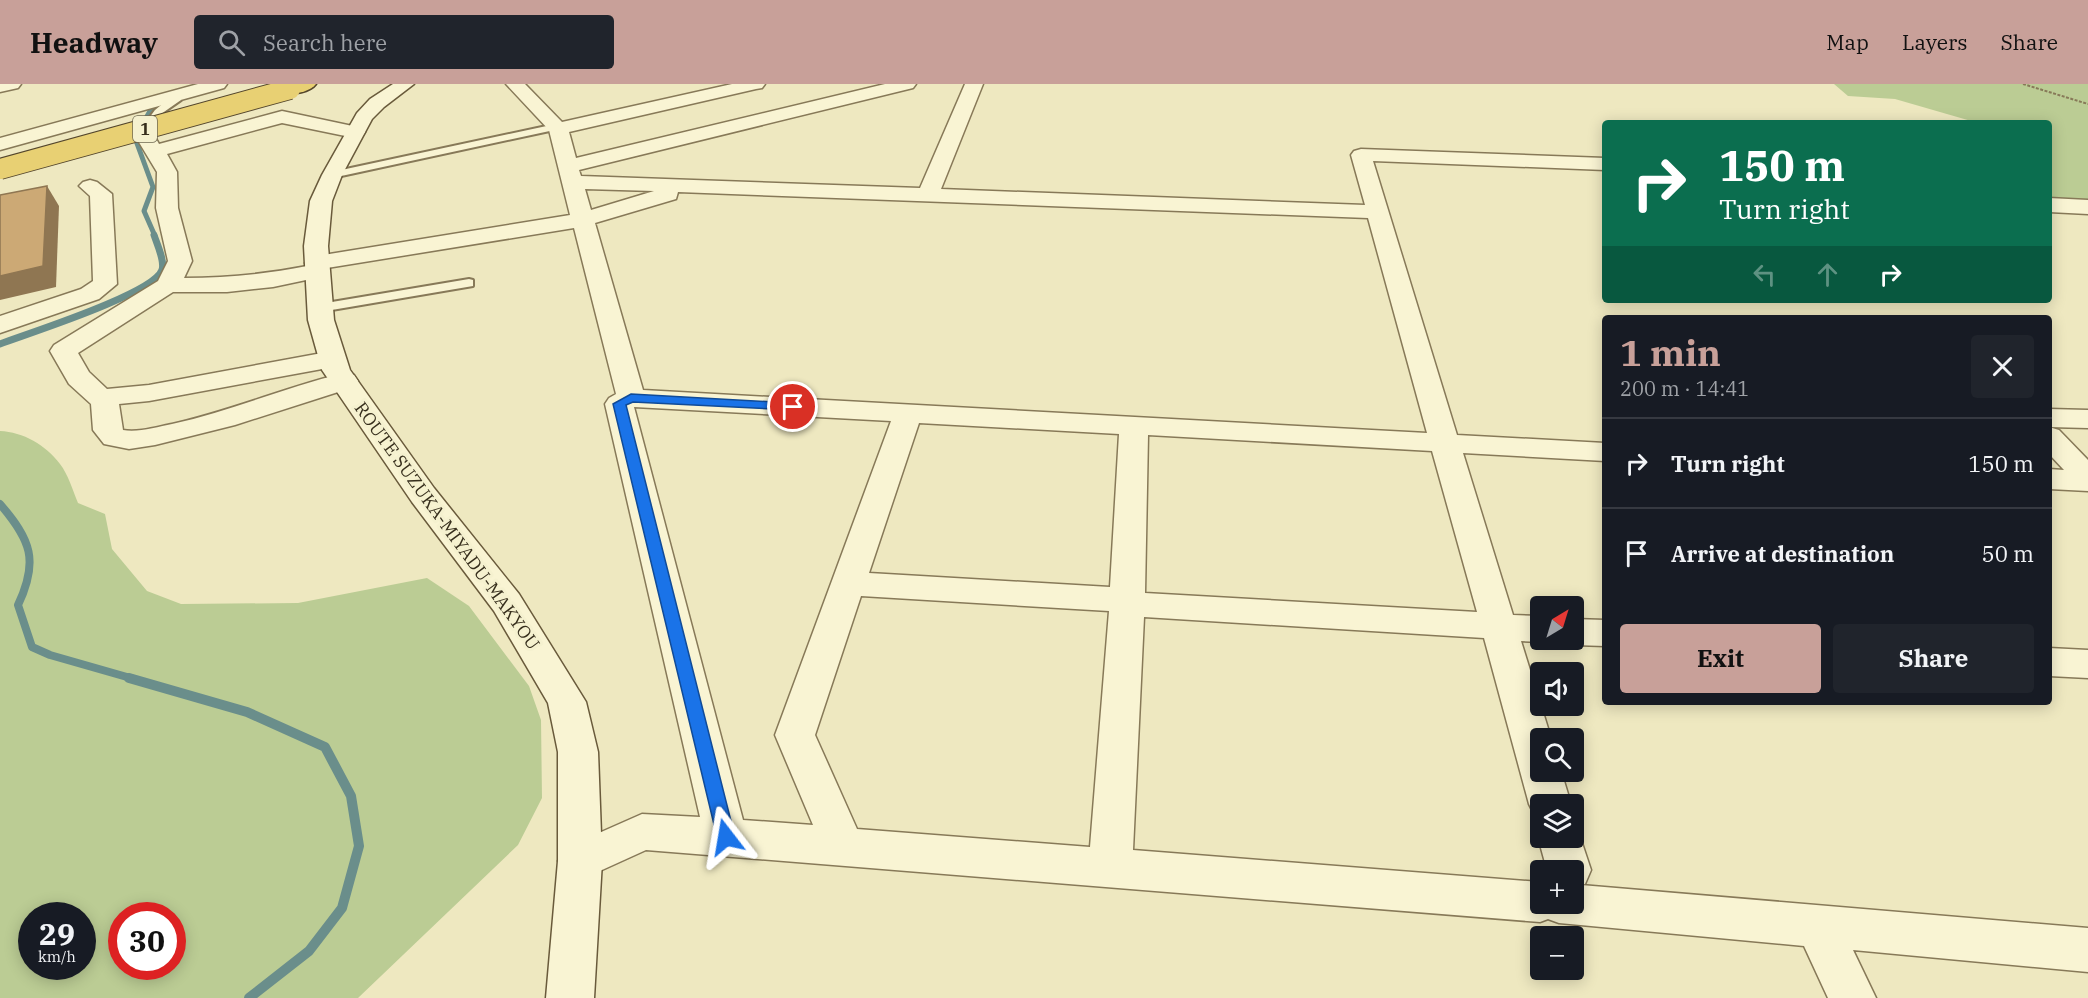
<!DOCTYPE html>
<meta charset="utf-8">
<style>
:root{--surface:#171b24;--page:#20242c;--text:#f1f3f6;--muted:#9ea1a6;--line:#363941;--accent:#c8a099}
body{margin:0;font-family:"IBM Plex Serif",serif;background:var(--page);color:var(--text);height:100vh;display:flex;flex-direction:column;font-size:22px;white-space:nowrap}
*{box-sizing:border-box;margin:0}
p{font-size:20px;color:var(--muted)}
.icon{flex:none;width:33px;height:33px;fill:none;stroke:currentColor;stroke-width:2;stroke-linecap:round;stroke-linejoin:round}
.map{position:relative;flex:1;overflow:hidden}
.drawer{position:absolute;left:1602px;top:231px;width:450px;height:390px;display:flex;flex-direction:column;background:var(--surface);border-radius:6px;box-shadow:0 3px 15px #0003}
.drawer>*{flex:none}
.top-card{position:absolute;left:1602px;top:36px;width:450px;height:183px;border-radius:6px;box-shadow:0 3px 15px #0003;background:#0b6e4f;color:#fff;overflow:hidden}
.needle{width:39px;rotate:38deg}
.buttons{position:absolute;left:1530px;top:512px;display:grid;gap:12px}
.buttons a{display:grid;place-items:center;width:54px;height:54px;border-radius:6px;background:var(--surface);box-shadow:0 3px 15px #0003;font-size:30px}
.speed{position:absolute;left:18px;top:818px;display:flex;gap:12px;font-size:30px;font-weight:700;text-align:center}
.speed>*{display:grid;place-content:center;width:78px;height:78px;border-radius:50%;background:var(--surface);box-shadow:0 3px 15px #0003;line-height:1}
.speed small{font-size:15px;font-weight:400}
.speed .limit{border:9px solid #d22;background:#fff;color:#111}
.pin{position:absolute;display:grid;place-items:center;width:51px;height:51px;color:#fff;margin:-26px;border:3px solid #fff;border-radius:50%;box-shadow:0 2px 6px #0007}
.me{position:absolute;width:66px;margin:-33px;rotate:346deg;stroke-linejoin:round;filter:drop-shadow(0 0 4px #0008)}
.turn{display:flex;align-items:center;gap:21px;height:126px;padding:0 18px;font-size:27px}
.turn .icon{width:78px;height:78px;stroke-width:2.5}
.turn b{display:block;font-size:42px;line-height:51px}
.lanes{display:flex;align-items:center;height:57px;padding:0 18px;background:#0003;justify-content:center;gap:30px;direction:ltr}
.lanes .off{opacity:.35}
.round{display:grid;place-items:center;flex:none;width:63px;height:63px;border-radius:6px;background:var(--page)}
.overview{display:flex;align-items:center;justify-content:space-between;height:102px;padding:0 18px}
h1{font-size:36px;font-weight:800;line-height:45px;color:var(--accent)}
.cta{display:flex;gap:12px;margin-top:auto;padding:12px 18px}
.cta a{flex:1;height:69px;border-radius:6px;background:var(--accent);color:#111;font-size:24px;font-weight:800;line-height:69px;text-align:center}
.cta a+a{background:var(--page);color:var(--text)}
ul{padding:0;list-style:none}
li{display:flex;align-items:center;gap:18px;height:90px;padding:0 18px;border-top:2px solid var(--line)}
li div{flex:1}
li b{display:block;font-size:22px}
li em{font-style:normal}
header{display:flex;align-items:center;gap:36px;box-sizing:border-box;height:84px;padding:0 30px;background:var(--accent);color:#111}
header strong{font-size:28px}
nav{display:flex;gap:33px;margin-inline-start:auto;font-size:21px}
.search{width:420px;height:54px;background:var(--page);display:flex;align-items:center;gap:15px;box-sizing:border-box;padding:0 21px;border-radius:6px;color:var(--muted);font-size:22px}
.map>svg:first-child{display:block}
.green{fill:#bbcc94;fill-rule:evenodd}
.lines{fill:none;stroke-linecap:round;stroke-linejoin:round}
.stream-far3{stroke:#6a8e8b;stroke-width:5}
.stream-far2{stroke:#6a8e8b;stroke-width:7}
.stream-far1{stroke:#6a8e8b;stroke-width:8}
.stream{stroke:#6a8e8b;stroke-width:10}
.service-casing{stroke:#877958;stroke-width:4}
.minor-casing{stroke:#877958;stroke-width:3}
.secondary-casing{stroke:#695a3b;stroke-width:3}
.trunk-casing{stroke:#54462c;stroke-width:3}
.path{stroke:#877958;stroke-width:2;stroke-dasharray:3 1.5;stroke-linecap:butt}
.service{fill:#f9f4d3;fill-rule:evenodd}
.minor{fill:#f9f4d3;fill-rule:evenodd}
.secondary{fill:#f9f4d3;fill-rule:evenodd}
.trunk{fill:#e8d073;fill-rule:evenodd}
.trunk-bridge-casing{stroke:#54462c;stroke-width:22;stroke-linecap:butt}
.trunk-bridge{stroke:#e8d073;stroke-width:20}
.shaded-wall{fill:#8f7652}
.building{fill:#cca975;stroke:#8f7652;stroke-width:1.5}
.route{fill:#1a73e8;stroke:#114b97;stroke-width:1.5}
.labels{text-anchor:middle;stroke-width:6;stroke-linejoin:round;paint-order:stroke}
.shield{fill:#f5f1cf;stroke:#6f6852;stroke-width:1.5}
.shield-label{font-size:16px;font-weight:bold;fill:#362e1c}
.street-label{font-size:18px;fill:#362e1c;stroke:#f5f1cf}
</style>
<header>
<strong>Headway</strong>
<div class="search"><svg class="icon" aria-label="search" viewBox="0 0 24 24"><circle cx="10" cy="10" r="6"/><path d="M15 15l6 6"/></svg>Search here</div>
<nav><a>Map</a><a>Layers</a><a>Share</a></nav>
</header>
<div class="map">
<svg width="2088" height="914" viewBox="0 0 2088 914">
<rect width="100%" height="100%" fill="#eee8c0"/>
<g class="green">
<path d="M1834,0H2088V120L2049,118V39H1978L1895,15L1848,12Z"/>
<path d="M0,347C23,348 46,361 60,380C68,390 73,407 78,419L105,430L112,465L147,507L181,520L298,519L427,494L469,522L529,602L541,636L542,714L518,761L358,914H0ZM32,831H82V882H32ZM122,831H172V882H122Z"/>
</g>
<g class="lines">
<path class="stream-far3" d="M155,152L144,127L153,103L135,54L150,27L165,18"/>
<path class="stream-far2" d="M0,260C29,249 153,210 162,186C165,177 157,160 154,151"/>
<path class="stream-far1" d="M0,420C31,456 39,477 18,521L32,563L50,571L134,595"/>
<path class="stream" d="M129,594L247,628L325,663L351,712L359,762L342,824L309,867L249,914"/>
<defs>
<g id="service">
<path d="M176,9L181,12V16L161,30L146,51H140L138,49L155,26Z"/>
<path d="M556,40L559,41V45L332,94L327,91L332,88Z"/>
<path d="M469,195L473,196V202L320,228L314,224L320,220Z"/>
</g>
<g id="minor">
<path d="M0,0H21L18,4L0,8Z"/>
<path d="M198,0H227L224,4L0,66V54Z"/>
<path d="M506,0H525L562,38L732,0H765L762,4L756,5L569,48L576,74L885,0H916L913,4L579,86L581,92L920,104L965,0H983L941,105L1365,121L1351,71L1354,67L1361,65L1605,74V86L1373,77L1457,351L1605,359V377L1463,369L1513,531L1540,532V555H1550L1540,558L1521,557L1551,654H1540V687H1561L1571,720H1540V734L1535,732L1529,720L1484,554L1144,533L1133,766L1540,798V819H1574V786H1547L1538,753L1540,747V753H1574V740L1580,753L1591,786L1585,800L1581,801L2088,844V888L1853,866L1876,914H1828L1804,862L1559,839L1548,835L1540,838L646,766L580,796L565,790L558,777L565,764L642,730L700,733L605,320L609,314L616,310L574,144L327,184L329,187L325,192L273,203L227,208H173L78,269L89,288L107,305L149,301L333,267L343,269L346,275L343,281L333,283L149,317L119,320L123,346C137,349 157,343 172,340C231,327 286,303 344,289L354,291L358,297L354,303L335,309L235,341L155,361L129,365L104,360L93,346L91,320L69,300L50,267L54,261L158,197L168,177L156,124L157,88L137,55L140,51H154L159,60L282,27L362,44L365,48L362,52L355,54L282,39L167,70L177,88L178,124L192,177L184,194C226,194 266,190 307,182L305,179L309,174L317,172L570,131L549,46ZM585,105L654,107L591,126ZM678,108L1368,134L1427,349L643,306L595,139L676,115ZM634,323L891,337L775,651L813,741L743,736ZM919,339L1119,350L1110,503L869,489ZM1148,351L1432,367L1477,528L1145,509ZM861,512L1109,527L1090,763L857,745L815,651Z"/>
<path d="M90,96L97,98L112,110L117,200L99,215L0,249V232L81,205L93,197L90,112L79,102L83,98Z"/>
<path d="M2049,114L2088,116V130L2049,128Z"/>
<path d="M2049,325L2088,326V344L2049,343Z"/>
<path d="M2049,343L2059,346L2088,376V407L2049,405V385L2064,386L2049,370Z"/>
<path d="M1574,535L1605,536V562L1574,561L1561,557L1560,555H1574Z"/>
<path d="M2049,564L2088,566V594L2049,592Z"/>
</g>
<path id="secondary" d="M393,0H414L384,23L372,35L342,91L332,117L328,162L334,236L350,286L434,404L519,510L586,618L598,668L602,777L594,914H546L558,777V668L548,619L494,527L412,418L322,286L308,236L304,162L310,117L322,91L357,29L370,15Z"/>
<path id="trunk" d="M288,0H316C310,8 293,11 284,9L281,5Z"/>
</defs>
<use href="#service" class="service-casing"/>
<use href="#minor" class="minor-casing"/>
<use href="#secondary" class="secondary-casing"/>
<use href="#trunk" class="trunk-casing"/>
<path class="path" d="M2023,0L2088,20"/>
<use href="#service" class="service"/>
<use href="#minor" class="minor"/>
<use href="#secondary" class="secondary"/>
<use href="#trunk" class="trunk"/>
<defs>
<path id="trunk-bridge" d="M0,85L290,5"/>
</defs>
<use href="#trunk-bridge" class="trunk-bridge-casing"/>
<use href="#trunk-bridge" class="trunk-bridge"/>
</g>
<path class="shaded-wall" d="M47,102L59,122L56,203L0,216V192Z"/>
<path class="building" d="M47,102L43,182L0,192V111Z"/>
<path class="route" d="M631,310L793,319L799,323L793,326L633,318L626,321L735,753L732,758L726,760L719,758L717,753L613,320Z"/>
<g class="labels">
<rect class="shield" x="133" y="32" width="24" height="26" rx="4.5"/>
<g class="shield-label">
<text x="145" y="51">1</text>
</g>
<g class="street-label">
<text transform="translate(447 442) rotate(54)" y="6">ROUTE SUZUKA-MIYADU-MAKYOU</text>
</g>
</g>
</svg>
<div class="buttons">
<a><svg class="needle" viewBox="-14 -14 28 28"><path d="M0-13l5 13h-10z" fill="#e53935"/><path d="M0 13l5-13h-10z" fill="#9ea1a6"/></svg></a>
<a><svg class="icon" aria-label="sound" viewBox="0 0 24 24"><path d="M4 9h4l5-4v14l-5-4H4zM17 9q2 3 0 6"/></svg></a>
<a><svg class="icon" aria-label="search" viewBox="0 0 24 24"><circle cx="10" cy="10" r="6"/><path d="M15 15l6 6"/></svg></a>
<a><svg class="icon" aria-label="layers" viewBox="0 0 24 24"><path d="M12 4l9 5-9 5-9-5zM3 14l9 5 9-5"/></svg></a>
<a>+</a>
<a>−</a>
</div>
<div class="speed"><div>29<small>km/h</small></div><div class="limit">30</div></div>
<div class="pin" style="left:793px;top:323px;background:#d93025"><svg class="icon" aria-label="arrive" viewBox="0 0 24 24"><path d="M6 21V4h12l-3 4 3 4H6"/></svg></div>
<svg class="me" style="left:726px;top:753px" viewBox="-20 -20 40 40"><path d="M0-17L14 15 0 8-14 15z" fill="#1a73e8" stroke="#fff" stroke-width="4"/></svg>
<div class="top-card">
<div class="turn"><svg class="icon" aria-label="right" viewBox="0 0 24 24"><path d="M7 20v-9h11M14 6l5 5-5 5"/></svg><div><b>150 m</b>Turn right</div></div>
<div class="lanes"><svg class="icon off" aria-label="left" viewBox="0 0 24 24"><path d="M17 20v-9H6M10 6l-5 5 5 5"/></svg><svg class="icon off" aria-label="ahead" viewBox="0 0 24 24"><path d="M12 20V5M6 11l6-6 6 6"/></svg><svg class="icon" aria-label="right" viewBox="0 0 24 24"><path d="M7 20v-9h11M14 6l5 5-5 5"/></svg></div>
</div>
<section class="drawer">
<div class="overview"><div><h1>1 min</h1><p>200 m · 14:41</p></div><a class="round"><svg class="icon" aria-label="close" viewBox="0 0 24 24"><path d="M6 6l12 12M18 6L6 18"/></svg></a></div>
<ul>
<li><svg class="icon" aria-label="right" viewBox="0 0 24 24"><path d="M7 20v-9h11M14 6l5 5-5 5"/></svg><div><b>Turn right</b></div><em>150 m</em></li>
<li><svg class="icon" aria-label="arrive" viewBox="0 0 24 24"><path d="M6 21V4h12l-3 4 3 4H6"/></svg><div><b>Arrive at destination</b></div><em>50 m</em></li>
</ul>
<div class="cta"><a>Exit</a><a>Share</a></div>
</section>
</div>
